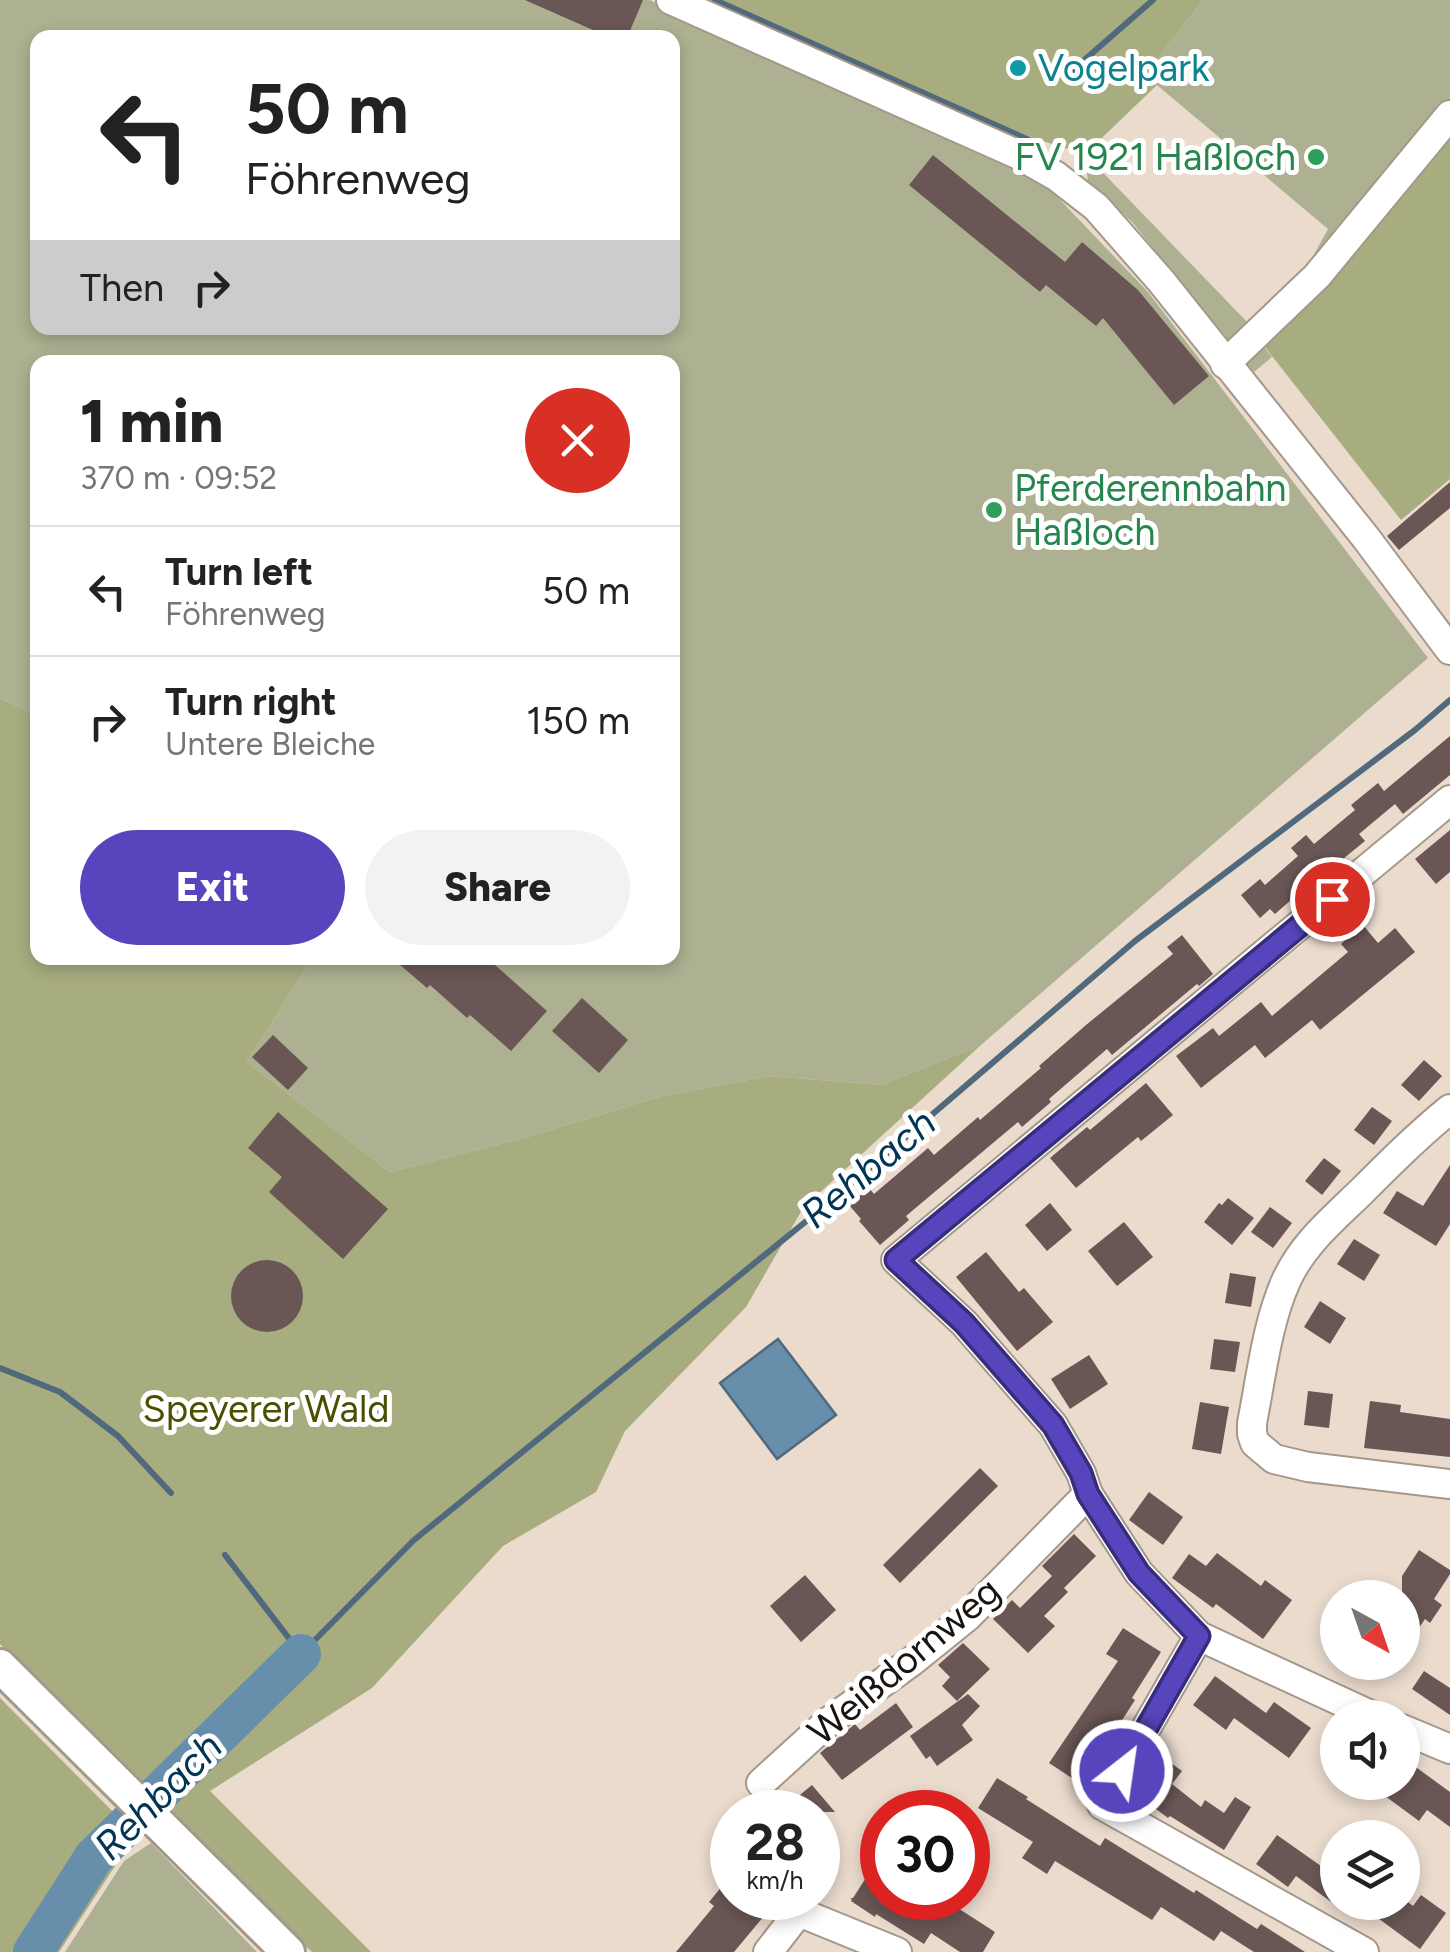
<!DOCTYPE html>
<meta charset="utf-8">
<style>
:root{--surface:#fff;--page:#f2f2f2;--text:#222;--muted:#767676;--line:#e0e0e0;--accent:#5645bd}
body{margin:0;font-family:Figtree,sans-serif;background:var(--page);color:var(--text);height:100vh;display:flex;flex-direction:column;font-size:38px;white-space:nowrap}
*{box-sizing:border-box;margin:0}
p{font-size:32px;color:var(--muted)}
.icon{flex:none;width:55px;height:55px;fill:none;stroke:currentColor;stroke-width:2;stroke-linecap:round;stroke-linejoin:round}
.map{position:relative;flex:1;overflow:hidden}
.panel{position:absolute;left:30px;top:355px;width:650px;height:610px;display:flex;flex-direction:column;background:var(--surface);border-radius:20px;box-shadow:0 5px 15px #0003}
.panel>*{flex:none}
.top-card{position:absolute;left:30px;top:30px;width:650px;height:305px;border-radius:20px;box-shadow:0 5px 15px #0003;background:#fff;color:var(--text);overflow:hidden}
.needle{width:65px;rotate:140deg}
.buttons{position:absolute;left:1320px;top:1580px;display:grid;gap:20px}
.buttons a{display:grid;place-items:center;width:100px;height:100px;border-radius:50%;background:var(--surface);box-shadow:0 5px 15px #0003;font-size:50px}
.speed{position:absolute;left:710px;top:1790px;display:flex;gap:20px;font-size:50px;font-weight:700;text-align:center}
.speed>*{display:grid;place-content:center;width:130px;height:130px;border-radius:50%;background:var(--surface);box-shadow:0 5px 15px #0003;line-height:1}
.speed small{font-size:25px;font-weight:400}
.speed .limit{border:15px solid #d22;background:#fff;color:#111}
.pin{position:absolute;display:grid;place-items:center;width:85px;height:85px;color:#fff;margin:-42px;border:5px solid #fff;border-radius:50%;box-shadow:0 2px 10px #0007}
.me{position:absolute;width:110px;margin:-55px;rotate:30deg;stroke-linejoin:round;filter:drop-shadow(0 0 8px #0008)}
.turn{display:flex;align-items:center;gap:35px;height:210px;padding:0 50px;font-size:45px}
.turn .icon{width:130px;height:130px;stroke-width:2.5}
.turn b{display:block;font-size:70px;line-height:85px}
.then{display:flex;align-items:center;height:95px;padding:0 50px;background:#0003;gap:20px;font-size:38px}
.round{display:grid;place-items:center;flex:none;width:105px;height:105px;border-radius:52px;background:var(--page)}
.head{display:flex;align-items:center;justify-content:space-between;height:170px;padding:0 50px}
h1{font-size:60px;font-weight:800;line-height:75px}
.action{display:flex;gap:20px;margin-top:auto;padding:20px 50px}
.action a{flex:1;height:115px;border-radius:60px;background:var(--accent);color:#fff;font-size:40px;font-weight:800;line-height:115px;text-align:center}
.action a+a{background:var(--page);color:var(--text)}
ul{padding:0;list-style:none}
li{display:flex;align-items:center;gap:30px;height:130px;padding:0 50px;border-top:2px solid var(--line)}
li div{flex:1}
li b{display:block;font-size:38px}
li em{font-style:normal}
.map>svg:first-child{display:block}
.green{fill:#adb191;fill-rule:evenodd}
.forest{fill:#a8ad80}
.water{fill:#678eab;stroke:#50697c;stroke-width:2.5}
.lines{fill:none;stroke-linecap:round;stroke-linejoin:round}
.stream{stroke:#50697c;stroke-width:6}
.river{stroke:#678eab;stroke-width:40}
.building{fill:#6a5755}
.minor-casing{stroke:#a5988a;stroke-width:32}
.major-casing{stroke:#a5988a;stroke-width:38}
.minor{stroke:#fff;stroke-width:28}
.major{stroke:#fff;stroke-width:32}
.route-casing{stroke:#382d7b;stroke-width:25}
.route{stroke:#5645bd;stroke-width:18}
.culture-dot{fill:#0f9aa8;stroke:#fff;stroke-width:4}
.leisure-dot{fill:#2e9e5b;stroke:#fff;stroke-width:4}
.labels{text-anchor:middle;stroke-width:10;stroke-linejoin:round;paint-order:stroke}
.culture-label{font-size:38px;fill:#0d838f;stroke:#fff;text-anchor:start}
.leisure-label{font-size:38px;fill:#27864d;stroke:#fff;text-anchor:end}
.park-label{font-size:38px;fill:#4b4f00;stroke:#fff}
.street-label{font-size:38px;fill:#19140f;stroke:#fff}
.water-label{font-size:40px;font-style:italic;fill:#013553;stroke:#fff}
</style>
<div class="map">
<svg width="1450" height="1952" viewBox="0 0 1450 1952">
<rect width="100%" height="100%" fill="#eadbcd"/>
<g class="green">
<path d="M0,0H650L899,118L1045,184L1148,292L1428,658L981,1045L881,1085L769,1076L662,1096L524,1138L390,1172L247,1062L312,958H672V362H38L37,716L0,698ZM38,38H672V328H38Z"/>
<path d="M1203,0H1450V126L1261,343L1272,357L1254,372L1132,222L1088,182L1085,154L1249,324L1307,267L1328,229L1145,75Z"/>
<path d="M151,1843L257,1952H65L124,1861Z"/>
</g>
<g class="forest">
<path d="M707,0H1203L1145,75L1157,85L1085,154L1020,134Z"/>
<path d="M1450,126V479L1401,520L1261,342Z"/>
<path d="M0,698L37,716L38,958H312L247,1062L390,1172L524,1138L662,1096L769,1076L881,1085L981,1045L803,1208L746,1307L625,1431L596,1492L503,1546L372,1688L210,1791L371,1952H312L170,1819L0,1644Z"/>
<path d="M0,1698L139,1838L119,1860L59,1952H0Z"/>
</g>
<path class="water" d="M778,1339L836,1415L777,1459L720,1383Z"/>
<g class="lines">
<g class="stream">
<path d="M715,0L1029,140"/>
<path d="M1066,76L1153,0"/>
<path d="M0,1368L60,1392L118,1436L171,1493"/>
<path d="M225,1555L301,1654L414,1540L831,1201L1135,941L1415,730L1450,700"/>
</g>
<path class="river" d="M33,1952L94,1857L301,1654"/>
</g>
<g class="building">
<path d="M525,0H643L627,38H611Z"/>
<path d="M933,155L1065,262L1082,242L1138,290L1209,376L1174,405L1103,318L1096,326L1046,285L1040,292L909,185Z"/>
<path d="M1450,482V508L1399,550L1387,536Z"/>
<path d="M1450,736V775L1403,814L1395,804L1359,834L1365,841L1327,872L1325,870L1275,914L1270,909L1260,918L1241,895L1260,879L1265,885L1298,856L1291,848L1306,835L1314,844L1355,810L1351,805L1378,783L1384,791Z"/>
<path d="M1450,830V872L1436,884L1415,859Z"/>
<path d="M1363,925L1378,943L1395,928L1415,952L1320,1030L1312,1020L1265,1058L1255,1045L1201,1088L1176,1056L1213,1028L1219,1036L1261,1002L1272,1016L1348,952L1341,944Z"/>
<path d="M1182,935L1213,974L1199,986L1197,984L1112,1055L1107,1049L1049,1099L1051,1102L1022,1127L1018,1122L906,1216L909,1220L880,1245L859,1221L861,1219L849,1205L869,1188L874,1194L928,1148L934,1155L978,1117L980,1120L1041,1068L1039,1066L1086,1025L1173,954L1167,947Z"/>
<path d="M392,958H487L547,1011L511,1051L470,1015L467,1018L430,985L427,988Z"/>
<path d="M582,998L628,1040L599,1073L552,1031Z"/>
<path d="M273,1035L308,1068L288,1090L252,1057Z"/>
<path d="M1424,1060L1442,1076L1419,1101L1401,1085Z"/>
<path d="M1146,1083L1173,1115L1141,1141L1138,1137L1076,1188L1050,1158L1087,1127L1090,1130Z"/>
<path d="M1372,1107L1392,1121L1374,1145L1354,1130Z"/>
<path d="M278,1112L388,1209L343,1259L269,1192L282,1177L248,1148Z"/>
<path d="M1324,1158L1341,1171L1322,1195L1305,1181Z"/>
<path d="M1450,1165V1224L1436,1246L1383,1213L1397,1191L1423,1206Z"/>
<path d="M1228,1198L1254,1218L1232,1245L1204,1222L1219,1203L1222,1205Z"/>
<path d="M1050,1203L1072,1230L1047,1251L1025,1225Z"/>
<path d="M1270,1207L1292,1223L1273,1248L1251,1232Z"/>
<path d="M1124,1222L1153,1257L1117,1286L1088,1251Z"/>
<path d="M1354,1239L1380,1255L1364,1281L1337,1264Z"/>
<path d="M986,1252L1019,1292L1024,1288L1053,1322L1017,1351L956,1277Z"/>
<circle cx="267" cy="1296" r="36"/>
<path d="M1230,1273L1256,1277L1251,1307L1225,1303Z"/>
<path d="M1320,1301L1346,1318L1330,1344L1304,1327Z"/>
<path d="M1214,1339L1240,1342L1235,1372L1210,1369Z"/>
<path d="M1089,1355L1108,1384L1070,1409L1051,1379Z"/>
<path d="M1308,1391L1333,1394L1329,1428L1304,1425Z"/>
<path d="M1370,1401L1401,1405L1400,1412L1450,1419V1457L1364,1448Z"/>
<path d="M1200,1402L1229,1407L1221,1454L1192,1449Z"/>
<path d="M980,1468L998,1486L900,1583L883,1565Z"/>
<path d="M1149,1492L1183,1517L1163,1545L1129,1520Z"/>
<path d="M1074,1534L1096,1556L1064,1588L1068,1592L1044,1616L1055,1626L1028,1653L993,1619L1012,1600L1020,1608L1052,1576L1042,1566Z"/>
<path d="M1419,1550L1450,1570V1574L1434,1599L1442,1605L1430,1623L1425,1619L1402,1653V1576Z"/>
<path d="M1217,1553L1261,1586L1265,1580L1292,1600L1263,1639L1216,1604L1213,1608L1172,1578L1189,1554L1206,1566Z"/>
<path d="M805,1575L836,1610L801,1642L770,1606Z"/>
<path d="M1123,1628L1161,1652L1132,1698L1135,1700L1081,1784L1049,1763L1118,1661L1106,1654Z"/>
<path d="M963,1643L990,1669L957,1701L942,1686L950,1677L938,1665Z"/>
<path d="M1424,1671L1450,1688V1715L1412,1689Z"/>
<path d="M1215,1676L1266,1713L1274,1702L1311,1728L1289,1758L1234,1718L1226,1730L1193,1705Z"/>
<path d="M968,1694L980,1706L962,1725L973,1740L937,1766L930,1756L926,1759L910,1736Z"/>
<path d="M896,1703L913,1727L842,1780L820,1753L855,1724L860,1730Z"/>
<path d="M1160,1755L1182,1771L1172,1784L1201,1807L1205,1800L1224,1813L1235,1797L1251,1807L1224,1850L1170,1816L1168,1818L1132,1791Z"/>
<path d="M1402,1757L1450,1792V1827L1427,1810L1419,1821L1366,1782H1402Z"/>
<path d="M997,1778L1028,1797L1026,1799L1100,1846L1105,1838L1194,1893L1196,1890L1257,1929L1261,1924L1305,1952H1254L1221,1931L1214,1941L1161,1907L1152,1920L1055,1861L1047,1874L1022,1858L1033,1842L978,1808Z"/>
<path d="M812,1785L835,1812H779Z"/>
<path d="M1277,1835L1338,1878V1907L1296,1876L1288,1887L1256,1864Z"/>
<path d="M871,1870L882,1877V1898H954L950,1903L995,1932L983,1952H960L931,1933L924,1944L876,1914L875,1917L851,1901L852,1899L850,1898H853Z"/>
<path d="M732,1874V1898H779L734,1952H676L714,1906L709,1902Z"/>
<path d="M1421,1895L1446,1913L1420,1949L1356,1902H1408L1413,1906Z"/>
</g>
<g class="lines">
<defs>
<g id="minor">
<path d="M671,0L1019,155L1056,176L1096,207L1161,281L1366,538L1450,650"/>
<path d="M1225,364L1317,276L1450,115"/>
<path d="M1450,1109C1418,1135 1389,1164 1360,1193C1332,1220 1302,1245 1286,1281C1267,1323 1261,1378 1252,1423V1434L1255,1443L1274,1459L1308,1467L1450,1484"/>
<path d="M1199,1636L1102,1805L1364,1952"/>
<path d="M1377,1718L1199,1636L1139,1573L1088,1494L1081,1473L1053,1425L964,1323L896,1260L1450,800"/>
<path d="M1402,1729L1450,1749"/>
<path d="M761,1783L828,1722L911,1662L968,1616L1088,1494"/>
<path d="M768,1952L799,1912L897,1952"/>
</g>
<path id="major" d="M0,1666L288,1952"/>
</defs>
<use href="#minor" class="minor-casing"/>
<use href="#major" class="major-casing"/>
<use href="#minor" class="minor"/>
<use href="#major" class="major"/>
</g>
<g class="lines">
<defs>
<path id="route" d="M1122,1771L1199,1636L1139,1573L1088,1494L1081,1473L1053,1425L964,1323L896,1260L1332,899"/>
</defs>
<use href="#route" class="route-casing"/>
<use href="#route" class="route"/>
</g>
<circle class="culture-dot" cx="1018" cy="68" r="10"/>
<g class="leisure-dot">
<circle cx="1316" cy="157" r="10"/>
<circle cx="994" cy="510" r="10"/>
</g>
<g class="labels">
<g class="culture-label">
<text x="1038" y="81">Vogelpark</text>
</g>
<g class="leisure-label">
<text x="1296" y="170">FV 1921 Haßloch</text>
<text x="1014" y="501" text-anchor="start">Pferderennbahn<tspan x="1014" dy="44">Haßloch</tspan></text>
</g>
<g class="park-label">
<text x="266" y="1422">Speyerer Wald</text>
</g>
<g class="street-label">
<text transform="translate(904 1661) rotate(-40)" y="13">Weißdornweg</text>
</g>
<g class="water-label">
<text transform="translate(868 1168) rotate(-40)" y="14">Rehbach</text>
<text transform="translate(158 1796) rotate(-45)" y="14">Rehbach</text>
</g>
</g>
</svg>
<div class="buttons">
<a><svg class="needle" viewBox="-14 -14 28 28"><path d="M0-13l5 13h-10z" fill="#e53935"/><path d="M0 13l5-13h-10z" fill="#767676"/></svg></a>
<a><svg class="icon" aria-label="sound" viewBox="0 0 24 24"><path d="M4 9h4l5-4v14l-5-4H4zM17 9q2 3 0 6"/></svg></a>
<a><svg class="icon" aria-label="layers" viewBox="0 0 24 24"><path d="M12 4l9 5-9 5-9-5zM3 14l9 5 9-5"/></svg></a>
</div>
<div class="speed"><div>28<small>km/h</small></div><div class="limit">30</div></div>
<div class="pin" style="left:1332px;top:899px;background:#d93025"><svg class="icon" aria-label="arrive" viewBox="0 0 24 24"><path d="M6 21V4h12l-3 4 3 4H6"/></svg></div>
<svg class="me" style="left:1122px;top:1771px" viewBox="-20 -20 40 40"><circle r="17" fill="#5645bd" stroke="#fff" stroke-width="3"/><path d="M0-11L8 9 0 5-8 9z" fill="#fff"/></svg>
<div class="top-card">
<div class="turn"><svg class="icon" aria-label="left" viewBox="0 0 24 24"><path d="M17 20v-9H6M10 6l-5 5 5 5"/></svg><div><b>50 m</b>Föhrenweg</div></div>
<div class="then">Then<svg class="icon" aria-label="right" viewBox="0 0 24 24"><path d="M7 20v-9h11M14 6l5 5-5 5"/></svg></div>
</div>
<section class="panel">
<div class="head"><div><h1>1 min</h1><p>370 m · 09:52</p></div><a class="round" style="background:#d93025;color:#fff"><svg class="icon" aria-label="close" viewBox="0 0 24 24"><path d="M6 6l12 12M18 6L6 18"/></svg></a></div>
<ul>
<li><svg class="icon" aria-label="left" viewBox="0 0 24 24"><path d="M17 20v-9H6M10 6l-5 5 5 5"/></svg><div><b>Turn left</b><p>Föhrenweg</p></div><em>50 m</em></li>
<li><svg class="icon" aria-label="right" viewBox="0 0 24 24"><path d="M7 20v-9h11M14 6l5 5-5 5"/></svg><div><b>Turn right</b><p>Untere Bleiche</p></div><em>150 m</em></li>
</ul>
<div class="action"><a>Exit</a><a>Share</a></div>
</section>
</div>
